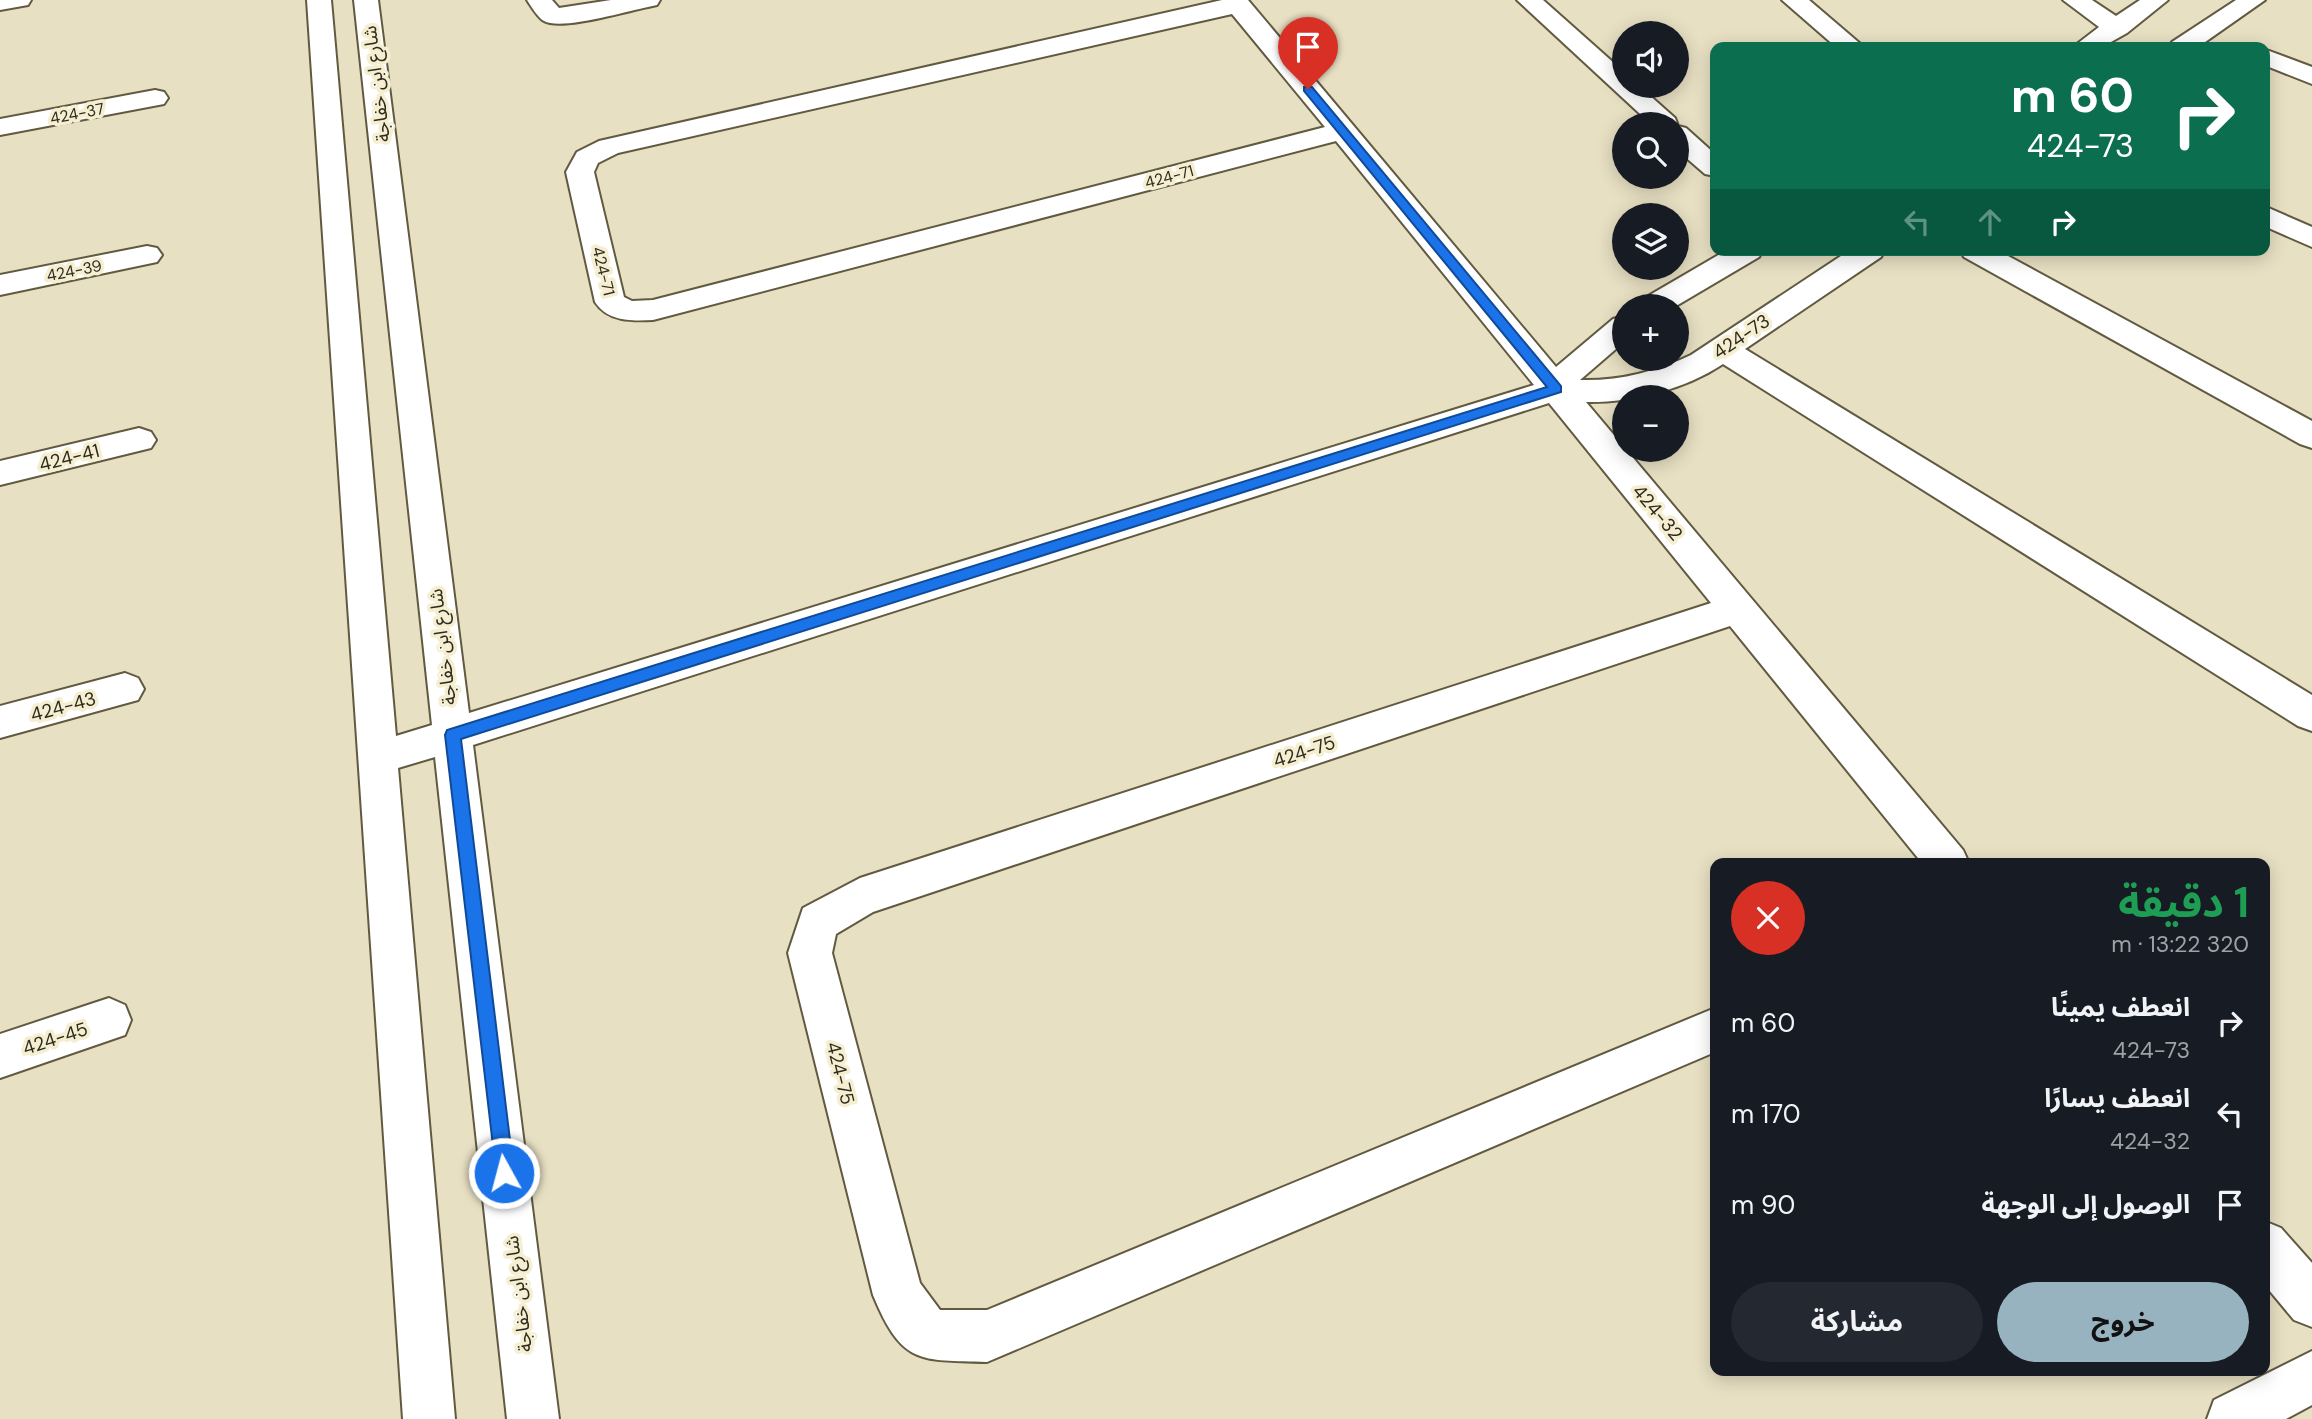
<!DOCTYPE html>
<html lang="ar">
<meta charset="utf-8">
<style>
:root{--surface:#171b24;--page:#242831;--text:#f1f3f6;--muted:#9ea1a6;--accent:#97b3bf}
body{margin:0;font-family:"DM Sans","Noto Sans Arabic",sans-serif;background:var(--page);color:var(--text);direction:rtl;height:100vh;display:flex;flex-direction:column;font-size:26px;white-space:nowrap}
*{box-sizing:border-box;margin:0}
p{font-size:23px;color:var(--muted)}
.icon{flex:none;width:38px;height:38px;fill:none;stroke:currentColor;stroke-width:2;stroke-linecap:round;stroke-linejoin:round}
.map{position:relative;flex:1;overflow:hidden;direction:ltr}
.details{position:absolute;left:1710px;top:858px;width:560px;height:518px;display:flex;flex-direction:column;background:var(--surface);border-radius:14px;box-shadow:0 4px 18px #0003;direction:rtl}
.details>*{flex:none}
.hud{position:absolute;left:1710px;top:42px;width:560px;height:214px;border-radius:14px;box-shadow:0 4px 18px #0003;direction:rtl;background:#0b6e4f;color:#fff;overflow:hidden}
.tools{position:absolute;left:1612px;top:21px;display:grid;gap:14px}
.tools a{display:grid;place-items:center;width:77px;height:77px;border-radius:50%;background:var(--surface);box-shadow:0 4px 18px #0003;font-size:35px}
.pin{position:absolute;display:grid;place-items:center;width:60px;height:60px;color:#fff;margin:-72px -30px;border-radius:50% 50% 50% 0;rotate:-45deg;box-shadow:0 0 7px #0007}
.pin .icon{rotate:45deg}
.me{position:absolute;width:77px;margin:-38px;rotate:353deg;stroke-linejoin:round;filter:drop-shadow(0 0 5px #0008)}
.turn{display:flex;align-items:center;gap:24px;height:147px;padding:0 21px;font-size:32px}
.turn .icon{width:91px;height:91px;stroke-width:2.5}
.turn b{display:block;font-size:49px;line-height:60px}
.lanes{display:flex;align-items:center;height:66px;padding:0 21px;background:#0003;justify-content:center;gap:35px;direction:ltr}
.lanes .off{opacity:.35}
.round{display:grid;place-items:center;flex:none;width:74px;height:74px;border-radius:37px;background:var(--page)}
.overview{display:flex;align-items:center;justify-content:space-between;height:119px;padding:0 21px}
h1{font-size:42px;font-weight:700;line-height:52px;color:#1e9e55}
.primary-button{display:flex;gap:14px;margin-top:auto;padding:14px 21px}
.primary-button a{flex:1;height:80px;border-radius:42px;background:var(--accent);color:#111;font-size:28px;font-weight:700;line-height:80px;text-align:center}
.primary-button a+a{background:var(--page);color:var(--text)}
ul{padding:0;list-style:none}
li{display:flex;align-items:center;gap:21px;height:91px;padding:0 21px}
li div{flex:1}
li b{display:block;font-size:26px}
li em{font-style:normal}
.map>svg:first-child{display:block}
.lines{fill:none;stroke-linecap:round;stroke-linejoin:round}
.minor-casing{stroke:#615a41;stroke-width:4}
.minor{fill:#fff;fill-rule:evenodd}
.route{fill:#1a73e8;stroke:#114b97;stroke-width:2}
.labels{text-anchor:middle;stroke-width:7;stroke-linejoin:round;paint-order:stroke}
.far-street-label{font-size:16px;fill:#2e2b20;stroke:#f5eed0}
.street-label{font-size:19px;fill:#2e2b20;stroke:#f5eed0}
</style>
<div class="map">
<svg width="2312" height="1419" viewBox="0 0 2312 1419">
<rect width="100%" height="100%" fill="#e8e0c3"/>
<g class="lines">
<defs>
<g id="minor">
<path d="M0,0H31L28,5L0,10Z"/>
<path d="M307,0H331L396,736L432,725L354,0H378L469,713L1534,385L1336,141L653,320C632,321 608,322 595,302L566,172L577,152L599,141L1222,0H1248L1556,367L1613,319L1624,316V342L1580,380C1620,381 1655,372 1691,355L1850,250H1885L1881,257L1745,349L2312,695V731L2298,726L1723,364C1684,390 1630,403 1586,402L1963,850L1969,863H1922L1730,626L873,912L836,934L832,953L920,1283L940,1310H987L1715,1008V1052L987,1362C919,1360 902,1365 873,1295L788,953L803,908L860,878L1711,603L1549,403L473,745L559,1419H507L435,757L398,768L455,1419H403ZM1232,14L1325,127L653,300L632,301L624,297L594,172L598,163L618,153Z"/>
<path d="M527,0H552L559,8L611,0H660L657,5L648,7C627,11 561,31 544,21C538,18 531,6 527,0Z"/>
<path d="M1517,0H1543L1624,72V86H1639L1675,118L1678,126L1686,128L1715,154V176L1705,174L1676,149V124H1651Z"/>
<path d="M1782,0H1809L1864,47H1836Z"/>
<path d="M2063,0H2092L2116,16L2140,0H2168L2127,33L2102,47H2073L2099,27Z"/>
<path d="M2236,0H2265L2198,47H2169L2172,42Z"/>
<path d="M2264,49L2312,67V84L2264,65Z"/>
<path d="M155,90L164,92L168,98L164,104L0,135V119Z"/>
<path d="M2264,206L2312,227V247L2264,226Z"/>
<path d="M147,246L157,248L162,255L157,262L0,295V275Z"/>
<path d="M1727,250H1763L1759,257L1676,306H1639L1643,299Z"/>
<path d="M1960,250H1997L2312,421V448L2300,444L1964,257Z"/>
<path d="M139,428L151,432L156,440L151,448L0,485V461Z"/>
<path d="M125,673L138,678L144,689L138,700L0,738V706Z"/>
<path d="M109,998L125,1005L131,1020L125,1035L0,1078V1034Z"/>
<path d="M2264,1221L2281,1228L2312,1263V1327L2294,1320L2264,1284Z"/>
<path d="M2312,1351V1405L2286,1419H2207L2214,1400Z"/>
</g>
</defs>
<use href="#minor" class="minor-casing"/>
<use href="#minor" class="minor"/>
</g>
<path class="route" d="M1304,87H1312L1561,386V392L461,739L514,1173L511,1180L504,1183L497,1180L445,735L447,730L1547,387L1304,91Z"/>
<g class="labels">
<g class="far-street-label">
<text transform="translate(77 113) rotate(-11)" y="6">424-37</text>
<text transform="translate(1169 176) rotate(-15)" y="6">424-71</text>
<text transform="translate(74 270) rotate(-11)" y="6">424-39</text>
<text transform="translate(604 271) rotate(76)" y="6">424-71</text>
</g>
<g class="street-label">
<text transform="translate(376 84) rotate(-97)" y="7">شارع ابن خفاجة</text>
<text transform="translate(1741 336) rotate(-34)" y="7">424-73</text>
<text transform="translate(69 457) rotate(-14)" y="7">424-41</text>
<text transform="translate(1658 512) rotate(50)" y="7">424-32</text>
<text transform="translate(442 647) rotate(-97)" y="7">شارع ابن خفاجة</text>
<text transform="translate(63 706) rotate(-15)" y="7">424-43</text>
<text transform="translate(1304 751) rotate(-18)" y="7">424-75</text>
<text transform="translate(55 1038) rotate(-18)" y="7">424-45</text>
<text transform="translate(841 1073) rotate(76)" y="7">424-75</text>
<text transform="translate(518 1294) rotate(-97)" y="7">شارع ابن خفاجة</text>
</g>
</g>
</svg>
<div class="tools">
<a><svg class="icon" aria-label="sound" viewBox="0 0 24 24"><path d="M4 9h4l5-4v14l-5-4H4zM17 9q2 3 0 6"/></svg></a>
<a><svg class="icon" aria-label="search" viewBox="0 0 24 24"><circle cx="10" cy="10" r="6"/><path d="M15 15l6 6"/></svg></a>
<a><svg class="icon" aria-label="layers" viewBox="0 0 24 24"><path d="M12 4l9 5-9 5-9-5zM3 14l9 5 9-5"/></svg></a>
<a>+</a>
<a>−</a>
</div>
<div class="pin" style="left:1308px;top:89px;background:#d93025"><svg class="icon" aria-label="arrive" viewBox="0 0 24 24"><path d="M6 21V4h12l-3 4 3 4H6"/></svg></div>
<svg class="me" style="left:504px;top:1173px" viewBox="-20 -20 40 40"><circle r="17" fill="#1a73e8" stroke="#fff" stroke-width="3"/><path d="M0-11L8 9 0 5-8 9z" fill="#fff"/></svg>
<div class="hud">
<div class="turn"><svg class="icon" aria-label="right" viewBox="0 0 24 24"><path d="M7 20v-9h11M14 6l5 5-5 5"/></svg><div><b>60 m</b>424-73</div></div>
<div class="lanes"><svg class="icon off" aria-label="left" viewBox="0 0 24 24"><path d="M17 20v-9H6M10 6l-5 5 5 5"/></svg><svg class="icon off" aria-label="ahead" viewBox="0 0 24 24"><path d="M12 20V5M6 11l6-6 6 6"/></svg><svg class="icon" aria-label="right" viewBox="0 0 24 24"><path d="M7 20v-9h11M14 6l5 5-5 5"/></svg></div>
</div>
<section class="details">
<div class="overview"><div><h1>1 دقيقة</h1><p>320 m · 13:22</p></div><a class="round" style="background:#d93025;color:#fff"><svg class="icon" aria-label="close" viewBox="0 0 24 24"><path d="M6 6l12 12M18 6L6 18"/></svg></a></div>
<ul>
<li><svg class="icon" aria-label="right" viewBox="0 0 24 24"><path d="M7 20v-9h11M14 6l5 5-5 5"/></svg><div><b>انعطف يمينًا</b><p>424-73</p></div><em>60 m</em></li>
<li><svg class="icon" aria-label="left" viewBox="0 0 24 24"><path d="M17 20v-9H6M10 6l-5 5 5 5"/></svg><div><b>انعطف يسارًا</b><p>424-32</p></div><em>170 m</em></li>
<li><svg class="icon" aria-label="arrive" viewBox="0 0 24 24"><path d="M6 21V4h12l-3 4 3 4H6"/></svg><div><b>الوصول إلى الوجهة</b></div><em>90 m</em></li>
</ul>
<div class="primary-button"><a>خروج</a><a>مشاركة</a></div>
</section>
</div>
